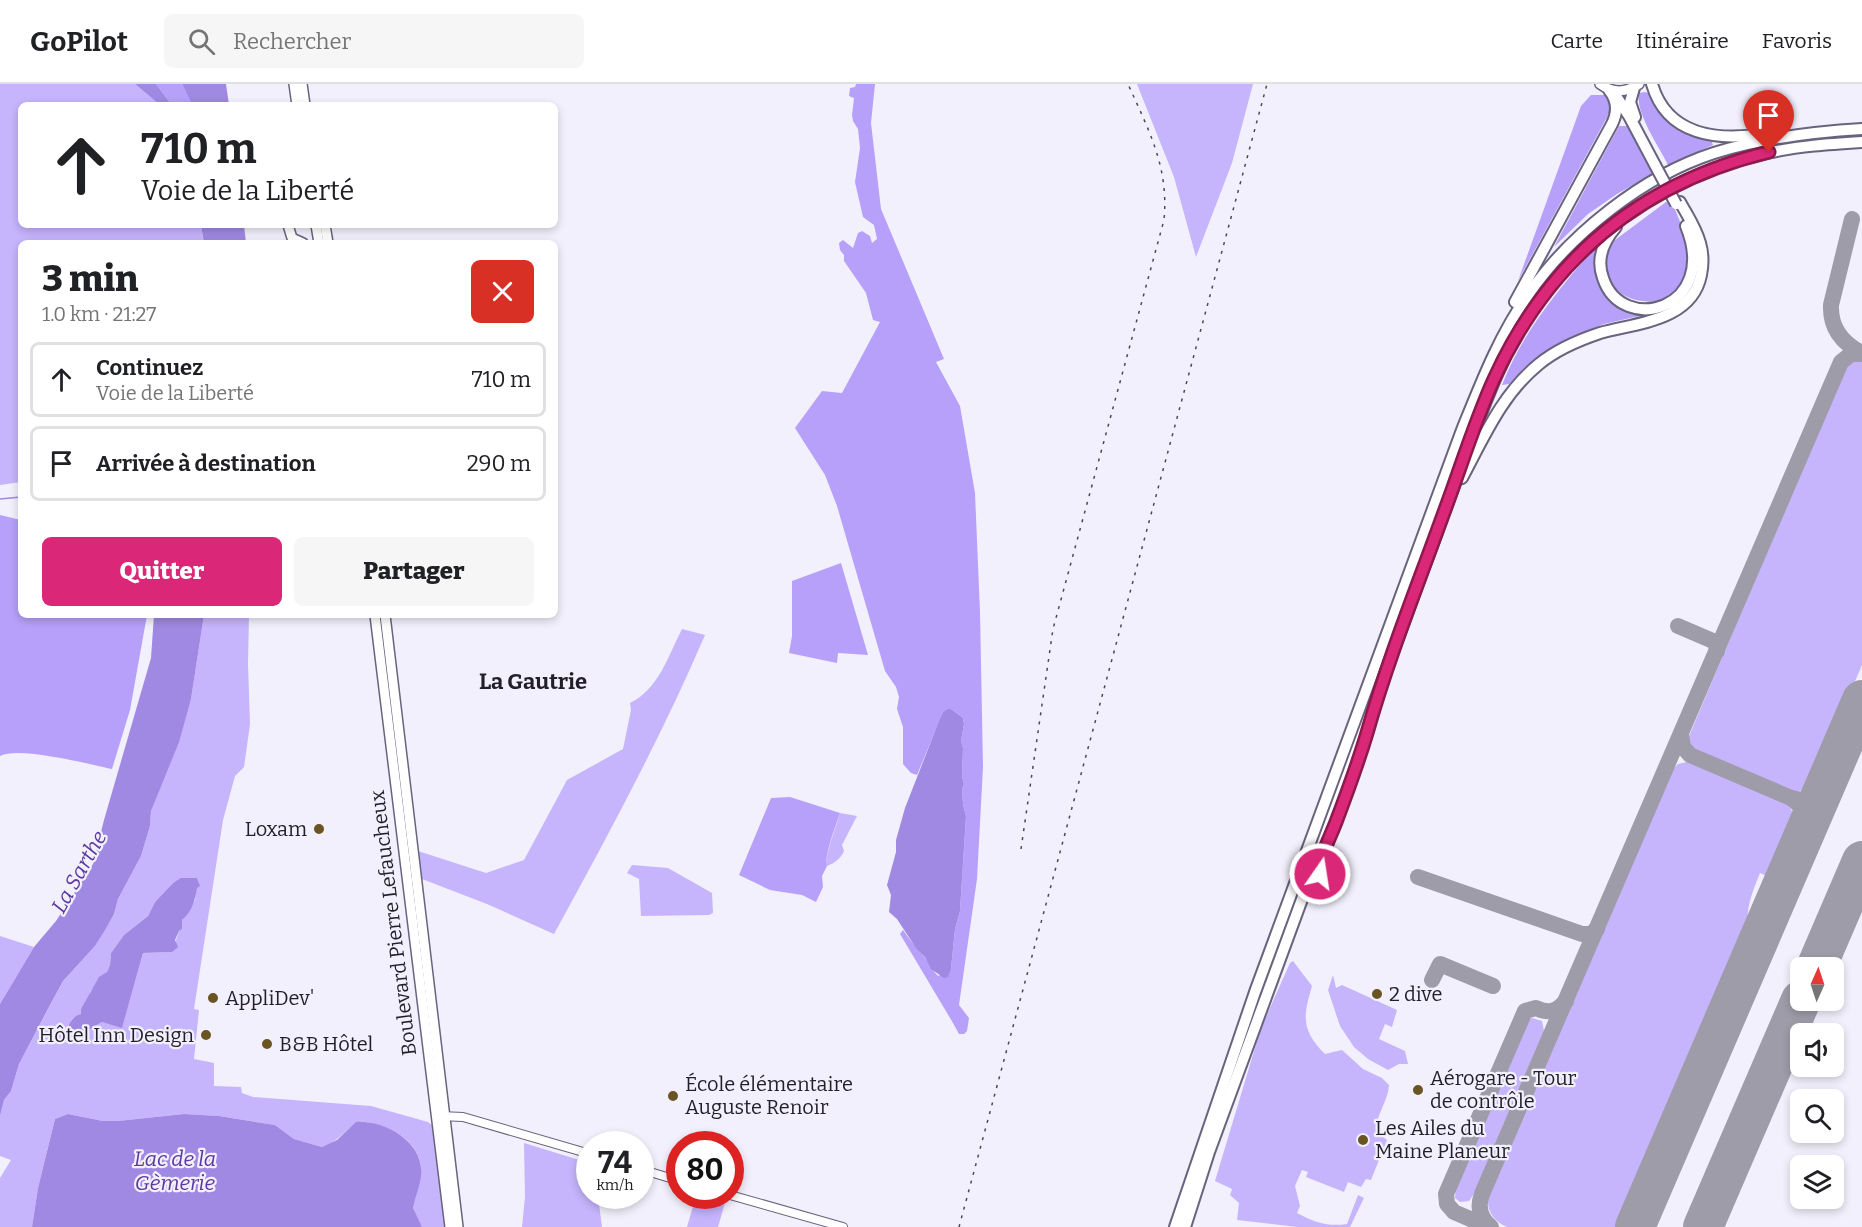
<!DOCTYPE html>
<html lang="fr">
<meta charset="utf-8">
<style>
:root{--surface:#fff;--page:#f6f6f6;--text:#202124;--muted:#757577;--line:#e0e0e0;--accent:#db2777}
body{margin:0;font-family:Bitter,serif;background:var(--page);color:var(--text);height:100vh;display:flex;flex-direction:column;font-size:22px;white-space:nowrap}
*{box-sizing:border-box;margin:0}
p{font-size:20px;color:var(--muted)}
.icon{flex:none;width:33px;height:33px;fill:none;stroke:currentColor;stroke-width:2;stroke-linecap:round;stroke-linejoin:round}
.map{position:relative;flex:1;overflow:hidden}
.drawer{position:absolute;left:18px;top:156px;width:540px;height:378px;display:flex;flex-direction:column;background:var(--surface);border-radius:9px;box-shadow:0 3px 9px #0003}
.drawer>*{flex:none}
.banner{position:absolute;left:18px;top:18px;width:540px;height:126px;border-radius:9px;box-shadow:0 3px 9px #0003;background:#fff;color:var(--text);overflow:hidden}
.needle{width:39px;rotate:3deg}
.fabs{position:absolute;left:1790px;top:873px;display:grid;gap:12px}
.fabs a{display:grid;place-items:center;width:54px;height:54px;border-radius:9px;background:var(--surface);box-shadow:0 3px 9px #0003;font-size:30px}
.speed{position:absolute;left:576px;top:1047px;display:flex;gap:12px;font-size:30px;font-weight:700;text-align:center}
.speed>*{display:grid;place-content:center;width:78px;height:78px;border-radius:50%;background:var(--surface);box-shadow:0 3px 9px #0003;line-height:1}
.speed small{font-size:15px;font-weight:400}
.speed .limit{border:9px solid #d22;background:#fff;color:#111}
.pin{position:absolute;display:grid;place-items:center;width:51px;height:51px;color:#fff;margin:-62px -26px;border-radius:50% 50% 50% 0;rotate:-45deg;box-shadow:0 0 6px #0007}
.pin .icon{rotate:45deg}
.me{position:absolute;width:66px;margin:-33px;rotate:13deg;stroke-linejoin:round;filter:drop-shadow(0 0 4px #0008)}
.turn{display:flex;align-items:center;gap:21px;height:126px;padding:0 24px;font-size:27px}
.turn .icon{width:78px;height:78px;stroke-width:2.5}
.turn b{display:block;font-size:42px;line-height:51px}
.round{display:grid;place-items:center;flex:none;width:63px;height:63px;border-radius:9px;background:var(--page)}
.summary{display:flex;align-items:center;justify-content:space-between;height:102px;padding:0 24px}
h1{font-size:36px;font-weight:800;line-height:45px}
.primary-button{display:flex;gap:12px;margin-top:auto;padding:12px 24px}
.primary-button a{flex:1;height:69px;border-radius:9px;background:var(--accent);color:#fff;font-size:24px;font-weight:800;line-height:69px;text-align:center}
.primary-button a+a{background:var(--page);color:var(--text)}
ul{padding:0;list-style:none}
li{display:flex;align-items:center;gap:18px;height:75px;margin:0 12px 9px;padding:0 12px;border:3px solid var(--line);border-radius:9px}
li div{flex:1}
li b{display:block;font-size:22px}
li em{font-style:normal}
header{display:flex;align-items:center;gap:36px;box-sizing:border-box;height:84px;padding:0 30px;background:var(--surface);border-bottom:2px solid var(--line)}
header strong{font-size:28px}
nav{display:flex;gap:33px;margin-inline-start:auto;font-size:21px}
.search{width:420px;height:54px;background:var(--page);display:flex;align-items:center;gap:15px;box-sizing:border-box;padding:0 21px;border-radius:9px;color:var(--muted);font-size:22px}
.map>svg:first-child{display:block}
.green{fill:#c6b4fd;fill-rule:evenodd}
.forest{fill:#b7a0fa}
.water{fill:#a089e2}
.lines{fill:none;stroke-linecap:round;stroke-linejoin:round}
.stream{stroke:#a089e2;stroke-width:1.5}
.taxiway{stroke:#9e9ca8;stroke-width:16}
.runway{stroke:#9e9ca8;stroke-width:40}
.minor-casing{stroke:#69637e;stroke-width:10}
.major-casing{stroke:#69637e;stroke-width:12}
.highway-casing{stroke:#69637e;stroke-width:14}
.minor{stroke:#fff;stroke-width:8}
.major{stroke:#fff;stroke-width:9}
.highway{stroke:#fff;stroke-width:10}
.rail{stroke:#4b4853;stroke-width:1.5;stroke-dasharray:3 6;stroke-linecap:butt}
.highway-bridge-casing{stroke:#69637e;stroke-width:14;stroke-linecap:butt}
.highway-bridge{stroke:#fff;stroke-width:10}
.route-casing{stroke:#8e194d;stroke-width:15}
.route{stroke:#db2777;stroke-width:10}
.poi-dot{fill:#6a5423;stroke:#f2f0fc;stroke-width:2}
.labels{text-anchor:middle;stroke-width:4.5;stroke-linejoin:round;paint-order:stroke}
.poi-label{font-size:20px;fill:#221f2a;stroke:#f2f0fc;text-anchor:start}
.street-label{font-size:20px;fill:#221f2a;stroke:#f2f0fc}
.water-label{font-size:21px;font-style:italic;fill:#5c38a0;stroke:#f2f0fc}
.quarter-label{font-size:22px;font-weight:bold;fill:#221f2a;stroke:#f2f0fc}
</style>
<header>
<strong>GoPilot</strong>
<div class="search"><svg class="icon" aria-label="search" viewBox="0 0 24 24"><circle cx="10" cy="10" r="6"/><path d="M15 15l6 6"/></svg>Rechercher</div>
<nav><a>Carte</a><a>Itinéraire</a><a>Favoris</a></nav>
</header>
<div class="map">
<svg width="1862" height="1143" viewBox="0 0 1862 1143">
<rect width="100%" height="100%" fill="#f2f0fc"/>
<g class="green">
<path d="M0,0H135L160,21H21V141H201L204,159H21V398L0,401Z"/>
<path d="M1137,0H1253L1232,79L1196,173L1174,93Z"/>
<path d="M1862,275V581L1811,700L1806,705L1793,709L1697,669L1689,659V652L1841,292L1851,277Z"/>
<path d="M204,531H249L248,580L250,640L244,683L235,692L223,736L194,925L199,926L194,975L214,979V1002L241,1003L242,1009L253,1013L371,1022L428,1038L433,1042L445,1143H422C419,1137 413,1129 413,1122C413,1109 421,1097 421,1085C421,1066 404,1050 387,1044C380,1042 368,1037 360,1038C351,1039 338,1059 322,1063L294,1055L275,1041L219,1032L184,1030L118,1037H103L68,1030L55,1035L38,1104L32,1143H0V1094L11,1076L0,1072V1032L4,1016L11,1007L19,980L63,897L95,862L114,830L118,815L141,772L150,742L151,727L191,615ZM184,794H197L195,816L182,836V845L179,847L172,868L143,869L122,943L102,938L86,946L67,948L72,935L81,930V925L90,913V908L107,888L110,881L111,869L124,851L148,832L155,818L173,799Z"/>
<path d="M682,545L705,551C661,654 607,753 554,850L487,820L422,795L418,767L486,789L524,776L567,696L623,665L631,626L630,619C659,605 668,572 682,545Z"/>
<path d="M1691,677L1788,720C1803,738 1779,774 1771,794L1760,789C1753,806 1744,828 1749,845L1619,1143H1507C1493,1137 1485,1125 1489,1110L1670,688L1678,680Z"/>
<path d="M840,729L857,732L842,761L844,767C841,774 835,779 827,782C824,772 837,741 840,729Z"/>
<path d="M632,781L668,784L712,809L713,829L709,831L641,832L639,795L627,789Z"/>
<path d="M0,852L34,863L0,920Z"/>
<path d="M1293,877L1312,902C1303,933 1301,946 1325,970L1342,966L1363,985L1382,994L1389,1001C1388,1018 1376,1030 1376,1047L1387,1056L1371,1096L1366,1095L1361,1103L1348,1098L1344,1108L1306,1093L1308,1088L1302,1086L1295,1102L1300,1122L1297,1129C1314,1138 1327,1143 1347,1140L1358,1111L1364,1114L1350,1143H1297L1237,1136L1239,1119L1230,1111L1232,1105L1215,1097L1261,944L1290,879Z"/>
<path d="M1333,891L1336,904L1342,901L1397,926L1392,943L1385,940L1379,955L1405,967L1408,980H1399L1388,986L1368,975L1354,963L1340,942L1328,906Z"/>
<path d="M1532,934L1542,937L1544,947L1474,1110L1469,1117L1460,1118L1455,1114L1456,1101L1524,944L1527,936Z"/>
<path d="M524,1059L589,1079L590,1112H598L602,1143H522L525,1113Z"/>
<path d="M696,1112H727L718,1143H687Z"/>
</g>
<g class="forest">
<path d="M156,0H182L192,21H172Z"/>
<path d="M856,0H875L871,39L881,125L944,275L936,278L960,322L975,409L980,528L983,683L977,795L959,921L969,934L967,947L964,950H959L953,939L900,850L903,846C909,855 916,863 923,871C928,877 931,885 938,892L951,885L955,845L960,827L966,732L963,720L962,705L964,700L962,693L963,664L961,657L964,640L963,634L951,625L943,628L917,691L911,689L903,680V643L897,625L899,613L896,603L885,587L837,422L825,391L795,344L822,307L842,309L880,238L873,236L866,209L844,177V171L840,166L839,159L843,156L853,164L858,149L862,147L870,152L872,159L877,155L874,141L863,133L855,98L860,64L858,45L853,37L852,31L854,14L849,12L850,4L855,3Z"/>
<path d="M1645,8L1651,10L1694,51L1711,56L1713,61L1668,81C1659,62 1635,29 1639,9Z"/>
<path d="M1591,11H1606L1610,16L1611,26L1518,197L1581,22Z"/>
<path d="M1619,42H1628L1656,88L1617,110L1588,130L1554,163Z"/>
<path d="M1666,118H1672C1679,136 1689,155 1689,175C1689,244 1580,222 1611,159Z"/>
<path d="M1596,164C1598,195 1605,223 1639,232L1604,240L1571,253L1525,283L1509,300L1502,301C1522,249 1557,208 1592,166Z"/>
<path d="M0,431L21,436V531H147L130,626L112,685C88,680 19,662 0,672Z"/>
<path d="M841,479L868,571L838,569L837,579L789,569L792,552V497Z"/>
<path d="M790,713L840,729C836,741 824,772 827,782L822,792L823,803L816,818L802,811L770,806L739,791L771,714Z"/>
</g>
<g class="water">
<path d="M135,0H156L172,21H160Z"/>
<path d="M182,0H226L229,21H192Z"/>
<path d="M201,141H244L246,159H204Z"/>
<path d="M154,531H204L191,615L179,658L151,727L150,742L141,772L118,815L114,830L105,846L95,862L63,897L49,923L19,980L11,1007L4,1016L0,1032V920L34,863L56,837L93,780L104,736L151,574Z"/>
<path d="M948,625H951L963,634L964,640L961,657L963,664L962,693L964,700L962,705L963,720L966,732L960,827L955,845L951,885L948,893L944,894L931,885L925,873L916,864L897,835L889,828L891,811L887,801L896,768V756L905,724L939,637L943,628Z"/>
<path d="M181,794H197L200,802L197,804C195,816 192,828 182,836V845L179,847L175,856L178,863L172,868L143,869L122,944L102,938C91,944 82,950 71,954C65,945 70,933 81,930V925L99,893L107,888L110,881L111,869L124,851L148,832L155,818L173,799Z"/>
<path d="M68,1030L103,1037H118L184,1030L219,1032L275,1041L294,1055L322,1063L337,1056L356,1038C385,1036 425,1058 421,1092C420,1102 415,1113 413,1124L422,1143H32L38,1104L55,1035Z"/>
</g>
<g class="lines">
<path class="stream" d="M0,415L21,413"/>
<g class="taxiway">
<path d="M1852,135L1831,221C1830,244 1842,259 1862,269"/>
<path d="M1678,542L1713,557L1716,560L1717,567"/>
<path d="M1681,651L1683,663L1690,671L1791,714C1804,718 1815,714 1824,703"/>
<path d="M1791,714C1804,723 1807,735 1803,751"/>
<path d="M1418,793L1582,850H1591L1597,845"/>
<path d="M1432,896L1440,880L1493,902"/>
<path d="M1489,1143L1454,1128L1447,1120L1446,1110L1525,927L1536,924C1549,930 1556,928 1566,917"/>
<path d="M1491,1143C1480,1134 1477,1123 1482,1110L1841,278L1851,270H1862"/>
</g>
<g class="runway">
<path d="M1816,884L1862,777"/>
<path d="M1635,1143L1862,616"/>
<path d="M1703,1143L1801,916"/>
</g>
<defs>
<g id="minor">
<path d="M440,1032L463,1033L590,1070"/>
<path d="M640,1085L680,1097"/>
<path d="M730,1111L843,1143"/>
</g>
<g id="major">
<path d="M294,0L297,21"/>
<path d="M302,0L305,21"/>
<path d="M1600,0C1612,9 1626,9 1639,0"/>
<path d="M288,141L292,154L303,159"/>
<path d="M316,141L319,159"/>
<path d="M325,141L328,159"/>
<path d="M375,531L450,1143"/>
<path d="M385,531L458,1143"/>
</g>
<g id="highway">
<path d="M1652,0C1667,52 1718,57 1763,50"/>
<path d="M1634,4L1630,18L1635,33"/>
<path d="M1616,12L1629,32L1655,81"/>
<path d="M1616,143C1603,158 1596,175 1603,194C1622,252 1720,226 1686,142"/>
<path d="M1515,218L1612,40C1618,28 1618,17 1609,6"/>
<path d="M1462,394C1484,353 1502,310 1539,280C1556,266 1579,256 1600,249C1636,239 1692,237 1701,191C1703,181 1703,169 1700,159C1696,144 1687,131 1680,118"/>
<path d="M1322,775L1320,787L1323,795"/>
<path d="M1175,1143L1255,908L1462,346C1481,299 1499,252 1528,211C1570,150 1643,92 1714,69C1762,54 1812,48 1862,45"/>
<path d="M1185,1143L1209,1068L1462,380C1477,340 1491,300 1510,262C1562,163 1659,93 1767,69C1798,62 1830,60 1862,58"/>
</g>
</defs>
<use href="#minor" class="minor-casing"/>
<use href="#major" class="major-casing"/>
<use href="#highway" class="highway-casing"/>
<use href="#minor" class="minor"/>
<use href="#major" class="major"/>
<use href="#highway" class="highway"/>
<g class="rail">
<path d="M1021,765L1053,545L1164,136C1169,83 1149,47 1128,0"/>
<path d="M959,1143L1267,0"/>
</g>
<defs>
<path id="highway-bridge" d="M1655,81L1676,120"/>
</defs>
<use href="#highway-bridge" class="highway-bridge-casing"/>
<use href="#highway-bridge" class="highway-bridge"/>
</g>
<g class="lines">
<defs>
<path id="route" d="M1320,790C1319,773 1330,754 1336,738C1347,709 1358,679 1367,649C1388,575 1417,503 1443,431C1460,386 1474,339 1494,295C1549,175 1641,99 1769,68"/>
</defs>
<use href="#route" class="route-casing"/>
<use href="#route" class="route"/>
</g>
<g class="poi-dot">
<circle cx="319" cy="745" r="6"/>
<circle cx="1377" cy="910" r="6"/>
<circle cx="213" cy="914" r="6"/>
<circle cx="206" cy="951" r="6"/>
<circle cx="267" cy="960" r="6"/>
<circle cx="1418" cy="1006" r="6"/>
<circle cx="673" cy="1012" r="6"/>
<circle cx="1363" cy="1056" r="6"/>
</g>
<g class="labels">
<g class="poi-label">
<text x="307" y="752" text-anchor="end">Loxam</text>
<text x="1389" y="917">2 dive</text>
<text x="225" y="921">AppliDev'</text>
<text x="194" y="958" text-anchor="end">Hôtel Inn Design</text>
<text x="279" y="967">B&amp;B Hôtel</text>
<text x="1430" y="1001">Aérogare - Tour<tspan x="1430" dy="23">de contrôle</tspan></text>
<text x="685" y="1007">École élémentaire<tspan x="685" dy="23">Auguste Renoir</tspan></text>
<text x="1375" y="1051">Les Ailes du<tspan x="1375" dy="23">Maine Planeur</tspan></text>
</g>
<g class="street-label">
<text transform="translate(393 839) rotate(-97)" y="7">Boulevard Pierre Lefaucheux</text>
</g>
<g class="water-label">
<text transform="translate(79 788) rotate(-61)" y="7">La Sarthe</text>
<text x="175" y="1082">Lac de la<tspan x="175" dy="24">Gèmerie</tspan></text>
</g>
<g class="quarter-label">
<text x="533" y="605">La Gautrie</text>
</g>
</g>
</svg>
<div class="fabs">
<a><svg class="needle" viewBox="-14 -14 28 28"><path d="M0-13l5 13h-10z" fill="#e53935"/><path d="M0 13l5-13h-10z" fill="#757577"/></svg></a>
<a><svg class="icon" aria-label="sound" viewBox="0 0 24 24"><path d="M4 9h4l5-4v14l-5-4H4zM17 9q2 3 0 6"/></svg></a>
<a><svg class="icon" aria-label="search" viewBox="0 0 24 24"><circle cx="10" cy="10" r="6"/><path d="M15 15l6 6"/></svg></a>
<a><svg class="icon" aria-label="layers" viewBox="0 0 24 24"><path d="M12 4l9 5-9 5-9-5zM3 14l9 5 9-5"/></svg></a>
</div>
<div class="speed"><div>74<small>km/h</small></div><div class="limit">80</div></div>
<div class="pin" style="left:1769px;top:68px;background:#d93025"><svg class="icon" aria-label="arrive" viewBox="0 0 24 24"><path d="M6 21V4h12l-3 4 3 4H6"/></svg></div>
<svg class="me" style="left:1320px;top:790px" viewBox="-20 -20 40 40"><circle r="17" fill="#db2777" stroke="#fff" stroke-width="3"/><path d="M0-11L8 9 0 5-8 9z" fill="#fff"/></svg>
<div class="banner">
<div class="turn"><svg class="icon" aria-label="ahead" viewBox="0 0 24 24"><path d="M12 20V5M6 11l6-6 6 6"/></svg><div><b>710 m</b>Voie de la Liberté</div></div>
</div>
<section class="drawer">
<div class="summary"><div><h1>3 min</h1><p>1.0 km · 21:27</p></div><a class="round" style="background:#d93025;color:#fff"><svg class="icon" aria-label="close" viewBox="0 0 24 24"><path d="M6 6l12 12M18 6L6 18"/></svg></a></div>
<ul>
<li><svg class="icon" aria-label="ahead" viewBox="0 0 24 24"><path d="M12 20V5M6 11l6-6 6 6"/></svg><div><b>Continuez</b><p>Voie de la Liberté</p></div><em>710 m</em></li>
<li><svg class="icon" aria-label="arrive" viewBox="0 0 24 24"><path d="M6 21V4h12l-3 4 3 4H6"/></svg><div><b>Arrivée à destination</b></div><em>290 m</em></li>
</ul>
<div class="primary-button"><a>Quitter</a><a>Partager</a></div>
</section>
</div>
